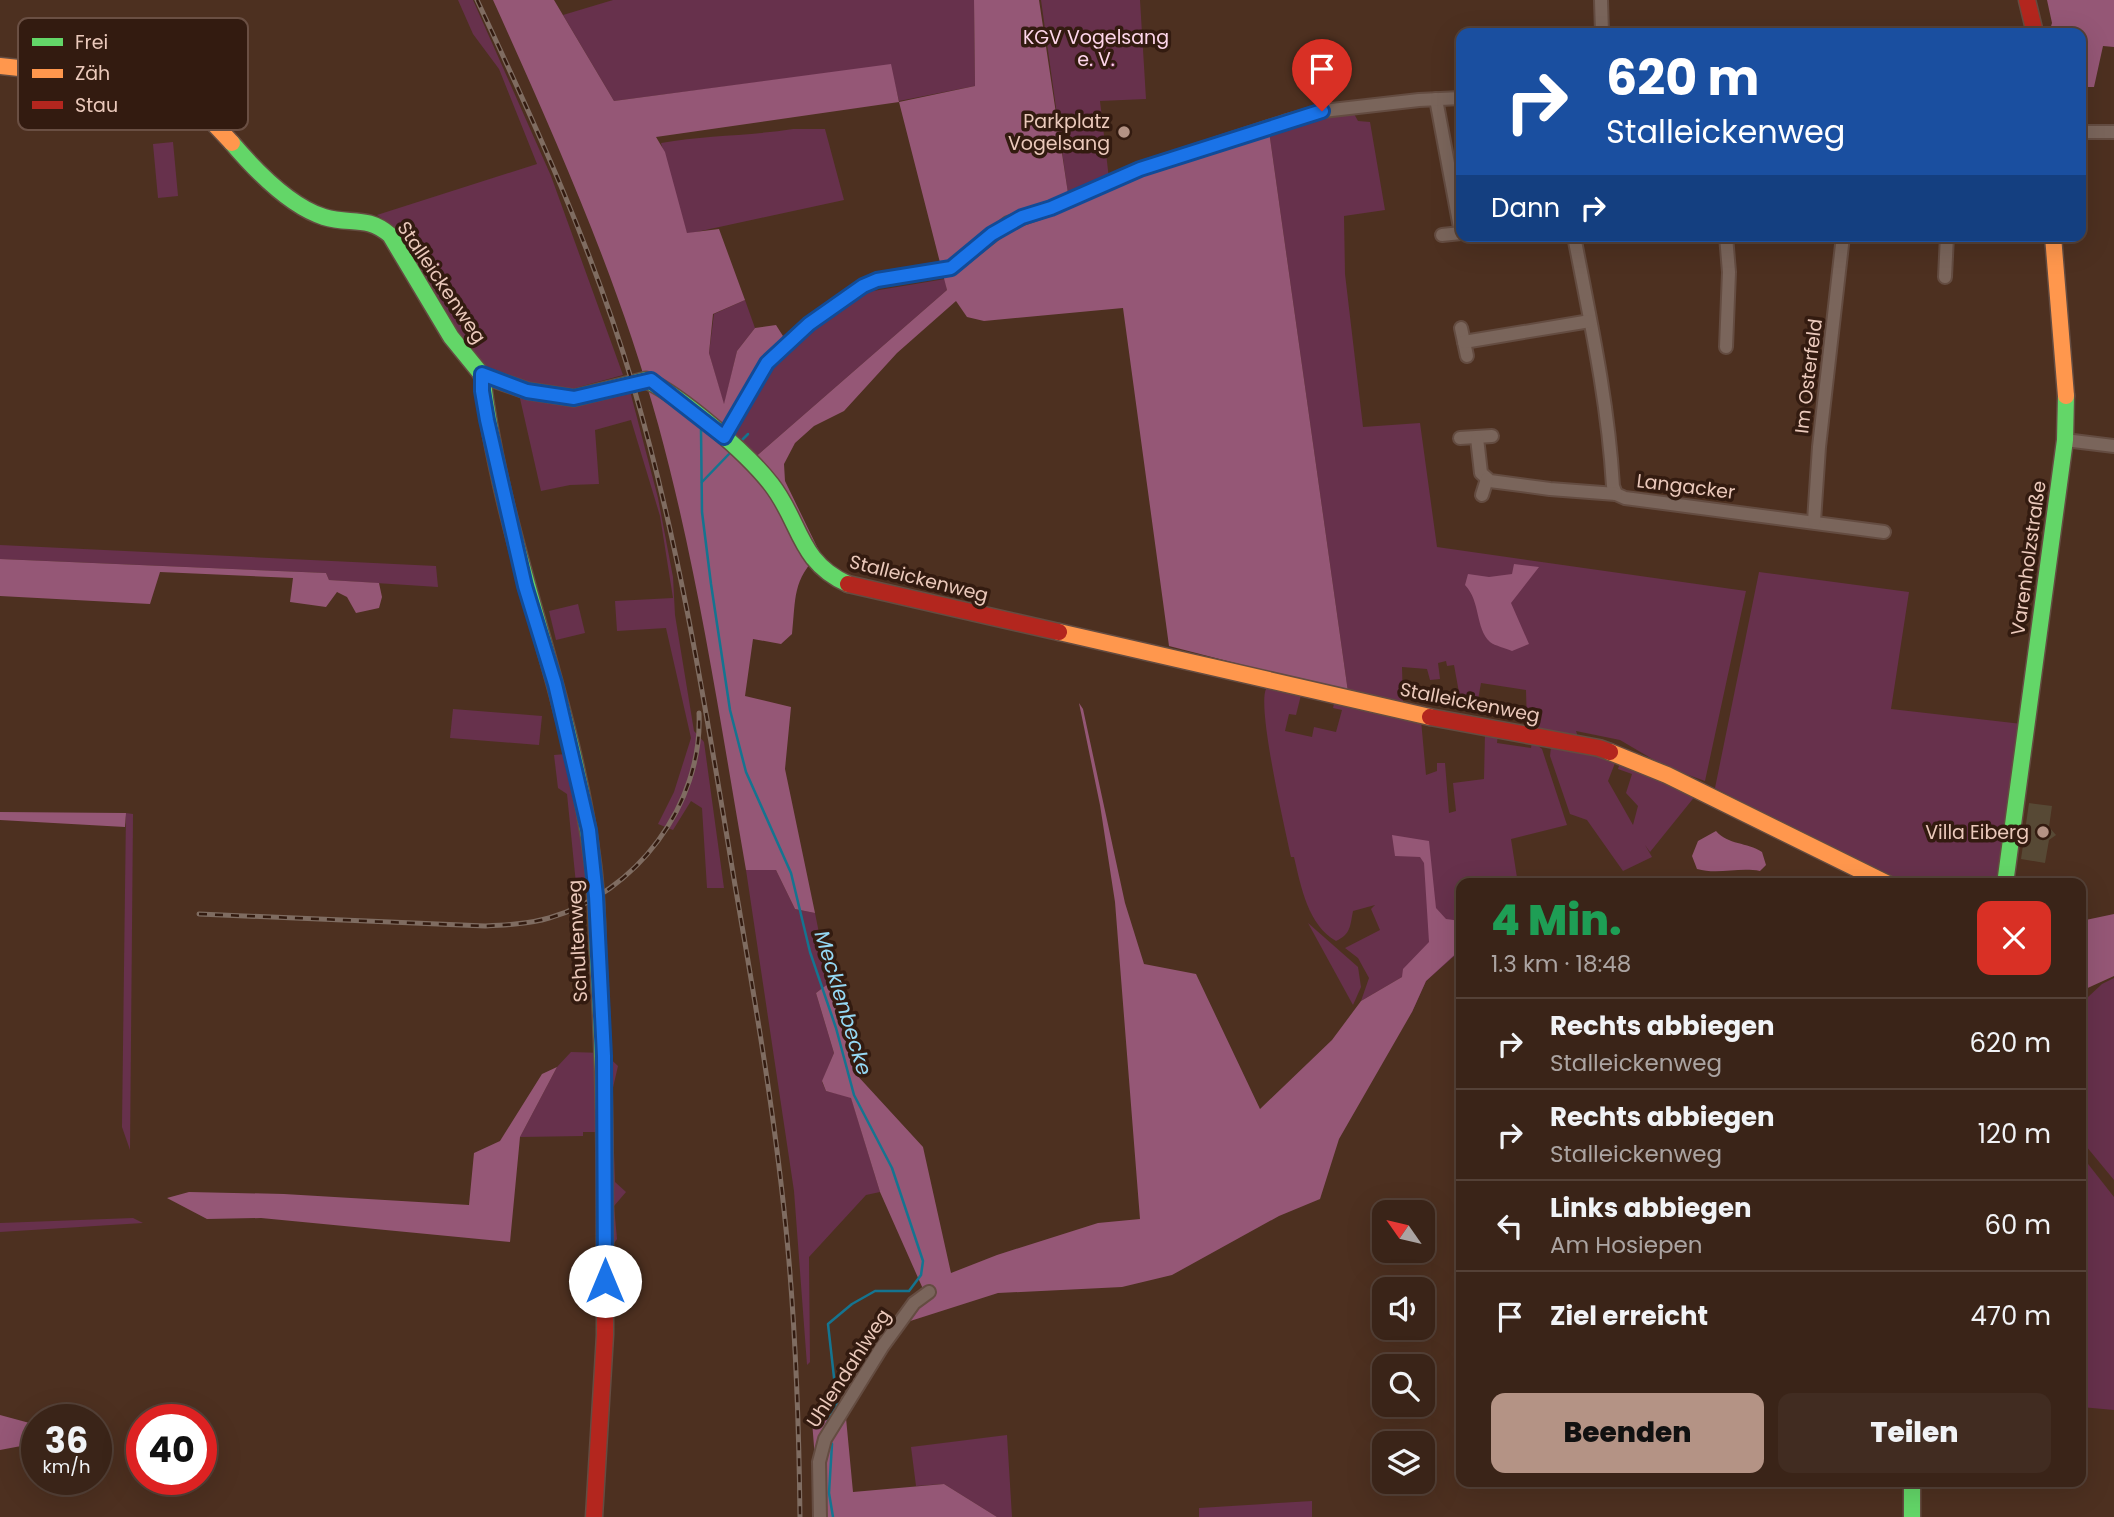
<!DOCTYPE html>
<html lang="de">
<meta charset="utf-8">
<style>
:root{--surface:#3a2418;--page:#412c21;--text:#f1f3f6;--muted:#aba4a2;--line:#544137;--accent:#b49385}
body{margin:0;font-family:Poppins,sans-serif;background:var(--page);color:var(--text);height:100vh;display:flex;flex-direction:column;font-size:26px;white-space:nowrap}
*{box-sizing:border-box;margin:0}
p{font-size:23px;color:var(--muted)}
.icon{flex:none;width:38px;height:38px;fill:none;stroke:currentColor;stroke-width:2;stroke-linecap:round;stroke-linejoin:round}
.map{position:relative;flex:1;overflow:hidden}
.sheet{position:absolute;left:1456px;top:878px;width:630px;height:609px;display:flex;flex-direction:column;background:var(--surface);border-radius:14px;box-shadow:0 7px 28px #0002,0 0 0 2px var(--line)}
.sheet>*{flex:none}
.top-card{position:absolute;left:1456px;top:28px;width:630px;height:214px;border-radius:14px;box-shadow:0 7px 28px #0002,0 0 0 2px var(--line);background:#1a4fa0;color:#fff;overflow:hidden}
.needle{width:46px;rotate:304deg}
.tools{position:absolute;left:1372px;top:1200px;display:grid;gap:14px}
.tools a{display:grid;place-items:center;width:63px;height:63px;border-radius:14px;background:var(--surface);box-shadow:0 7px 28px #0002,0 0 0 2px var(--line);font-size:35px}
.speed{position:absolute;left:21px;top:1404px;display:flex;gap:14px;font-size:35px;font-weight:700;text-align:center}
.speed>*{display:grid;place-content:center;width:91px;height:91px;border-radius:50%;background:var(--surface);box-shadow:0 7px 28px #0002,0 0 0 2px var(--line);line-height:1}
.speed small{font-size:18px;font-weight:400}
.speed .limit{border:10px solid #d22;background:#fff;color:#111}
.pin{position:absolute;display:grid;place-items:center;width:60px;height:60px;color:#fff;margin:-72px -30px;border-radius:50% 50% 50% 0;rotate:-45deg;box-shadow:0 0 7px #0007}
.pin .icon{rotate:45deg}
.me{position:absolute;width:77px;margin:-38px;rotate:0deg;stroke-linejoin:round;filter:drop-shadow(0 0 5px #0008)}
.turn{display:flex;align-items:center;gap:24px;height:147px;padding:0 35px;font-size:32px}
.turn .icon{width:91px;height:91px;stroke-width:2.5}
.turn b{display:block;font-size:49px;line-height:60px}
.then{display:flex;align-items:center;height:66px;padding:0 35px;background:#0003;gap:14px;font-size:26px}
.round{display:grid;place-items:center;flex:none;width:74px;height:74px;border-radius:14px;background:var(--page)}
.head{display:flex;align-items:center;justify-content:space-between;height:119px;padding:0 35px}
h1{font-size:42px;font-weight:800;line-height:52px;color:#1e9e55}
.action{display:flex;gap:14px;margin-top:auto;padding:14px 35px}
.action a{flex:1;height:80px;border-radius:14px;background:var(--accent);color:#111;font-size:28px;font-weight:800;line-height:80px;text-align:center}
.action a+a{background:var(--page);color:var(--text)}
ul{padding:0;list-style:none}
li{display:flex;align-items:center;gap:21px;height:91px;padding:0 35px;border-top:2px solid var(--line)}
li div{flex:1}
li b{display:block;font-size:26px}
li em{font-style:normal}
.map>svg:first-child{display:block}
.green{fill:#67314c}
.forest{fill:#955776}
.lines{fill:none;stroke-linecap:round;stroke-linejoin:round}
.stream{stroke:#157490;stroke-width:2.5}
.building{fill:#574935}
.street-casing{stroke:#644c41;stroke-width:16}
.fast-casing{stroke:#644c41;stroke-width:19}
.slow-casing{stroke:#644c41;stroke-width:19}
.jam-casing{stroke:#644c41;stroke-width:19}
.street{stroke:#7a655b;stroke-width:12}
.fast{stroke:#63d668;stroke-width:16}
.slow{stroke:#ff974d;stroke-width:16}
.jam{stroke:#b3261e;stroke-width:16}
.rail-casing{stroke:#7f6c61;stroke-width:5}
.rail{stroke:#331b10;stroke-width:2.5;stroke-dasharray:8;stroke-linecap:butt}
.route-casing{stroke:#114b97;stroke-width:18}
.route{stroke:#1a73e8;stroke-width:12}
.poi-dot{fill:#b49385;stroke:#331b10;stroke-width:2.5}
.labels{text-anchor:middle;stroke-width:7;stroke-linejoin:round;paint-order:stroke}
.park-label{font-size:19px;fill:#fed6eb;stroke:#331b10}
.poi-label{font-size:19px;fill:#ebc9bb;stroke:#331b10;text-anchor:end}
.street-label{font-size:19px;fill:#ebc9bb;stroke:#331b10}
.water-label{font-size:21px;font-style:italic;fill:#95d8f4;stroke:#331b10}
.key{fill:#331b10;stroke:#6a4f43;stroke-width:2}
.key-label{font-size:19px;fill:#ebc9bb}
</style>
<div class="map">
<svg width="2114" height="1517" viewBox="0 0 2114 1517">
<rect width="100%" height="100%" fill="#4d3020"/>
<g class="green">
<path d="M458,0H473L551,176L623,375L557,393L486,371L445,319L394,227L377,215L537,164L499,69L473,34Z"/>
<path d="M613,0H974L975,86L899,101L890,65L614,101L563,15Z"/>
<path d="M1041,0H1140L1146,99L1100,101L1109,179L1068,194Z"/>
<path d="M1353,112L1358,121L1370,122L1385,210L1344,216L1345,274L1363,427L1420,423L1437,547L1746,591L1705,781L1666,767L1620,740L1576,731L1579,740L1530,732L1527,726L1526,690L1481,683L1476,711L1462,709L1454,665L1447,666L1446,661L1438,663L1440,679L1430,680L1427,669L1402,667L1403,703L1348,692L1269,131L1315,118Z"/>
<path d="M793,129H825L844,200L687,234L661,143C705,135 749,136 793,129Z"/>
<path d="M173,142L178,196L158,198L153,144Z"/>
<path d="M945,279L947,290L752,460L726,436L774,363L835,311L867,292Z"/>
<path d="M745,300L755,328L737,351L724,406L709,353L714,314Z"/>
<path d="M630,391L658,498L673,577L675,615L694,731L704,742L724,888H707L702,808L691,801L673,830L658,824L674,792L691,738L666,628L617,631L615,601L673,598L660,516L631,420L595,430L599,484L570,485L541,491L519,394Z"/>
<path d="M0,545L436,566L438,587L329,580L326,573L0,559Z"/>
<path d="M1759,572L1909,592L1891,709L2022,724L1999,884H1896L1715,788Z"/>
<path d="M578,604L585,633L556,640L549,611Z"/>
<path d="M1270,686L1302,691L1296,715L1289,714L1285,731L1312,737L1314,727L1336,732L1342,710L1333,708L1335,699L1421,720L1426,775L1437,771V763H1445L1449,813L1456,811L1453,783L1484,779L1485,733L1498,734L1497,743L1531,748L1532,741L1542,749L1567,825L1511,839L1518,884H1461V950L1426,981L1412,1012L1402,977L1361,1001L1369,978L1358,958L1345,948L1380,930L1371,909L1375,905L1353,911C1350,926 1351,934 1336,941C1308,925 1301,887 1294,857H1291C1285,829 1257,708 1266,689Z"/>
<path d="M453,709L542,716L539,745L450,738Z"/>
<path d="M1551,747L1617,758L1608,781L1633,825L1638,806L1626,793L1632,774L1618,769L1621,760L1696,795L1650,852L1645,845L1652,857L1623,871L1587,820L1570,814L1550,756Z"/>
<path d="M566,754L595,896L576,884L567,794L558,788L554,755Z"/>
<path d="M126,813L133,814L130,1150L122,1127Z"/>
<path d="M746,870H776L795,909L815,913L829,983L816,993L834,1053L822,1082L826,1091L851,1097L880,1192L866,1195L809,1257L810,1362L807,1365L794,1191Z"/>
<path d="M1308,923L1358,967L1361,987L1353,1005Z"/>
<path d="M2114,978V1180L2081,1140V1039L2087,998L2102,984Z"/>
<path d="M571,1052L604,1053L618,1066L612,1092L615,1182L626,1192L614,1206L617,1239L606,1255L604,1132H583V1136L520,1137L557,1067Z"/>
<path d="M2081,1155L2114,1197V1410L2081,1407Z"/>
<path d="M133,1218L143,1223L0,1232V1223Z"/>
<path d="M1007,1435L1012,1517H997L944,1484L916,1486L911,1447Z"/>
<path d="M1312,1501V1517H1199V1508Z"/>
</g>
<g class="forest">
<path d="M493,0H554L614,101L891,64L899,102L656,137L665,152L687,233L719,229L745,300L713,314L709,353L724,404L737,351L755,328L776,325L783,336L723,435L752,460L947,290L899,102L975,86L974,0H1039L1069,200L1269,131L1348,692L1169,646L1123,308L984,321L967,317L956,301L897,353L844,411L814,426L795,443L784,464L785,481L820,553C792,580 796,598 792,634L781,644L753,639L745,696L791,707L785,769L815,913L795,909L776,870H746C720,721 698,570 658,424C618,279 555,137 493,0Z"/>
<path d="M2047,0H2114V47L2103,46L2094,87H2081V33H2049L2052,23Z"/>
<path d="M0,559L326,573L329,580L379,583L382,597L379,608L356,613L347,597L337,592L326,607L290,602L293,578L160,572L150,604L0,596Z"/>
<path d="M1514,564L1539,567L1511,603L1529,644L1512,651C1506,648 1495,646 1490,642C1475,628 1481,602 1465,585L1468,574L1489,577L1512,574Z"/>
<path d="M1079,703L1083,709L1125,903L1144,964L1196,974L1260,1109L1332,1040L1361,1001L1402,977L1403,969L1429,942L1424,863L1420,857L1395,856L1392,835L1429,841L1436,908L1446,919L1461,921V949L1426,981L1412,1012L1339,1139L1320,1199L1279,1216L1172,1275L1122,1287L998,1293L904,1323L927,1298L880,1192L851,1098L826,1091L822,1081L834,1053L816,993L829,983L855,1073L923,1147L951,1273L997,1255L1098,1223L1140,1219L1115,902L1100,805Z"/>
<path d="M0,812L126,813L125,827L0,820Z"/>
<path d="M1716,831C1728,845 1747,842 1762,852L1766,865L1760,871C1738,867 1718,875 1697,869L1692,856L1698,841Z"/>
<path d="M2114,914V976L2081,991V921Z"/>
<path d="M557,1067L520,1137L510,1242L261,1218L207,1219L167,1198L189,1192L284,1194L469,1205L474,1153L500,1141L542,1074Z"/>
<path d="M0,1415L37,1425V1443L0,1450Z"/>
<path d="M846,1418L853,1492L944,1484L997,1517H813L815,1459L812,1421Z"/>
</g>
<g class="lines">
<g class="stream">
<path d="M701,430L702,512L711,584L730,710L746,772L791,873L810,952L836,1028L854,1095L892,1168L923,1261L921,1275L909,1291H875L852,1304L828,1324L837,1404L824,1429"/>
<path d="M738,444L748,434"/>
<path d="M702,482L729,454"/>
<path d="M829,1441L832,1444L829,1493L833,1517"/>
</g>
</g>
<path class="building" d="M2029,803L2052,806L2049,827L2056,835L2049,840L2045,863L2021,859Z"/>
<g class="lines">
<defs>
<g id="street">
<path d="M1601,0L1602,33"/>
<path d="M1436,99L1461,233L1442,235"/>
<path d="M2081,132H2114"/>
<path d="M1574,236C1590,319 1608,401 1613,486L1616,494L1625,498L1884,532"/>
<path d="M1945,277L1947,236"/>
<path d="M1461,328L1467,356"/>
<path d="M1464,342L1590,321"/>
<path d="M1726,347L1729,272L1726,236"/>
<path d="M724,437L767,363L809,324L863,286L877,280L951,268L1008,223L1051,208L1140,169L1284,122L1323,111L1419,100L1461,98"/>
<path d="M1460,438L1492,436"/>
<path d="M1477,438L1481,473L1490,481L1550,489L1616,494"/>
<path d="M2065,440L2114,446"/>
<path d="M1482,495L1487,479"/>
<path d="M1814,521L1819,447L1843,236"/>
<path d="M820,1517L819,1462L825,1439L882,1347L914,1303L929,1292"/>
</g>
<g id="fast">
<path d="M232,143C255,170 289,206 324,217C350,225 367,215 390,235L451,337L482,375L528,391L574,398L646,380C681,396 747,453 771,484C801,522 798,562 848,584"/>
<path d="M482,375C501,542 573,699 593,865C597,896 597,929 598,960C605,1068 605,1175 605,1283"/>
<path d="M2005,884L2065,440L2066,396"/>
<path d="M1912,1482V1517"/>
</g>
<g id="slow">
<path d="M0,66L47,71L160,75L188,96L232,143"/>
<path d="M2053,236L2066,396"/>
<path d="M1059,632L1430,717"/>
<path d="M1610,752L1667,775L1888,884"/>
</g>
<g id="jam">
<path d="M2027,0L2035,33"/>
<path d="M848,584L1059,632"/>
<path d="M1430,717L1599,748L1610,752"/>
<path d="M594,1517L605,1335V1283"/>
</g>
</defs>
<use href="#street" class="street-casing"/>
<use href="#fast" class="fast-casing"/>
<use href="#slow" class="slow-casing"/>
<use href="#jam" class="jam-casing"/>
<use href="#street" class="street"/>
<use href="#fast" class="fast"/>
<use href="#slow" class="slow"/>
<use href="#jam" class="jam"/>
<defs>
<g id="rail">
<path d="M477,0C536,126 594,252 633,385C681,549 707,717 735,885C756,1006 777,1128 788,1250C796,1339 799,1428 800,1517"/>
<path d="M199,914L485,926C506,925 528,924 549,918C636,893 703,805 699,713"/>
</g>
</defs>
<use href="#rail" class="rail-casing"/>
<use href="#rail" class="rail"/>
</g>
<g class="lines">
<defs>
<path id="route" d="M605,1281L604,1056L596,896L589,830L555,684L525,586L487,420L482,391V374L527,391L574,398L651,380L724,437L767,363L809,324L863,286L877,280L951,268L992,234L1022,217L1051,208L1140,169L1322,111"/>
</defs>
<use href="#route" class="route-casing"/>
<use href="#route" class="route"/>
</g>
<g class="poi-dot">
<circle cx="1124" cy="132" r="7"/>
<circle cx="2043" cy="832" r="7"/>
</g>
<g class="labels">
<g class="park-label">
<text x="1096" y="44">KGV Vogelsang<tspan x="1096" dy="22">e. V.</tspan></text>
</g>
<g class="poi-label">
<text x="1110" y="128">Parkplatz<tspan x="1110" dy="22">Vogelsang</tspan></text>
<text x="2029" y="839">Villa Eiberg</text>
</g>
<g class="street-label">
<text transform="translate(442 282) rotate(56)" y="7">Stalleickenweg</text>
<text transform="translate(1808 376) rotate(-83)" y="7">Im Osterfeld</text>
<text transform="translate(1686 486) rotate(7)" y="7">Langacker</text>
<text transform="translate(2028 558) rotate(-82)" y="7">Varenholzstraße</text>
<text transform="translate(919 578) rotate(14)" y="7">Stalleickenweg</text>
<text transform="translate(1470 702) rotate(11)" y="7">Stalleickenweg</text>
<text transform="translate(577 941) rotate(-93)" y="7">Schultenweg</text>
<text transform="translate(848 1368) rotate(-57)" y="7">Uhlendahlweg</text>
</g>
<g class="water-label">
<text transform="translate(843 1003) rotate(73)" y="7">Mecklenbecke</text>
</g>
</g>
<rect x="18" y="18" width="230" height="112" rx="10" class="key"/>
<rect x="32" y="38" width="31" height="8" fill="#63d668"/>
<rect x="32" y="69" width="31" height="9" fill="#ff974d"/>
<rect x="32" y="101" width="31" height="8" fill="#b3261e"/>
<g class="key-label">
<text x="75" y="49">Frei</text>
<text x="75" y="80">Zäh</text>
<text x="75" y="112">Stau</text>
</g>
</svg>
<div class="tools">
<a><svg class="needle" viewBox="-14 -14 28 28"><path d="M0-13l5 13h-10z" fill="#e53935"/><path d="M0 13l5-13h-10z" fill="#aba4a2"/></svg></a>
<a><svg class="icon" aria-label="sound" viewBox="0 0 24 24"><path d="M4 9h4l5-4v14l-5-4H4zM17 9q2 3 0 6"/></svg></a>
<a><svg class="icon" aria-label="search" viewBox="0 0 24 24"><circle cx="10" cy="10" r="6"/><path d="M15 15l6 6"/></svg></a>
<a><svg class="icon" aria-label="layers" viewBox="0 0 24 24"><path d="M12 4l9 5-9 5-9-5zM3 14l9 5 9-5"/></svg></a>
</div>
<div class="speed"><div>36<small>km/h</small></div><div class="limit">40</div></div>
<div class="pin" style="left:1322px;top:111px;background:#d93025"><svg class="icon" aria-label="arrive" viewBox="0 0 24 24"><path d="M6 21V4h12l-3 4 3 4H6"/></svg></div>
<svg class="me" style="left:605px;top:1281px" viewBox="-20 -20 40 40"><circle r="19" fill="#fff"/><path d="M0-13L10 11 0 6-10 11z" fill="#1a73e8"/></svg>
<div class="top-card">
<div class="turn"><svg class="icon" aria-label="right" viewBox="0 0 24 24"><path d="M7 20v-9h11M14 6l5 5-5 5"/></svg><div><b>620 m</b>Stalleickenweg</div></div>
<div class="then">Dann<svg class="icon" aria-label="right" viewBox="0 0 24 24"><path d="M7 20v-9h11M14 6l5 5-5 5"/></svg></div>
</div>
<section class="sheet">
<div class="head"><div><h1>4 Min.</h1><p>1.3 km · 18:48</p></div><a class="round" style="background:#d93025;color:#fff"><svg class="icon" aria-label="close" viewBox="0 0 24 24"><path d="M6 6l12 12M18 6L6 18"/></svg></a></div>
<ul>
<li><svg class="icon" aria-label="right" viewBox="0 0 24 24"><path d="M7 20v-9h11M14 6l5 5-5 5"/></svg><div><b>Rechts abbiegen</b><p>Stalleickenweg</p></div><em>620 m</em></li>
<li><svg class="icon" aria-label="right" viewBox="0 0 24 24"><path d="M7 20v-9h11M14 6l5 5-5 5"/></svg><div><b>Rechts abbiegen</b><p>Stalleickenweg</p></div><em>120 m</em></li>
<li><svg class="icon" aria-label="left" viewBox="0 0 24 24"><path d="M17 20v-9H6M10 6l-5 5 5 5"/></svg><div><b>Links abbiegen</b><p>Am Hosiepen</p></div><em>60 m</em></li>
<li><svg class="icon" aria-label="arrive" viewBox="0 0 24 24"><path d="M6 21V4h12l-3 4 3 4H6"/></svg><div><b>Ziel erreicht</b></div><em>470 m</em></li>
</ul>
<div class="action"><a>Beenden</a><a>Teilen</a></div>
</section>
</div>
